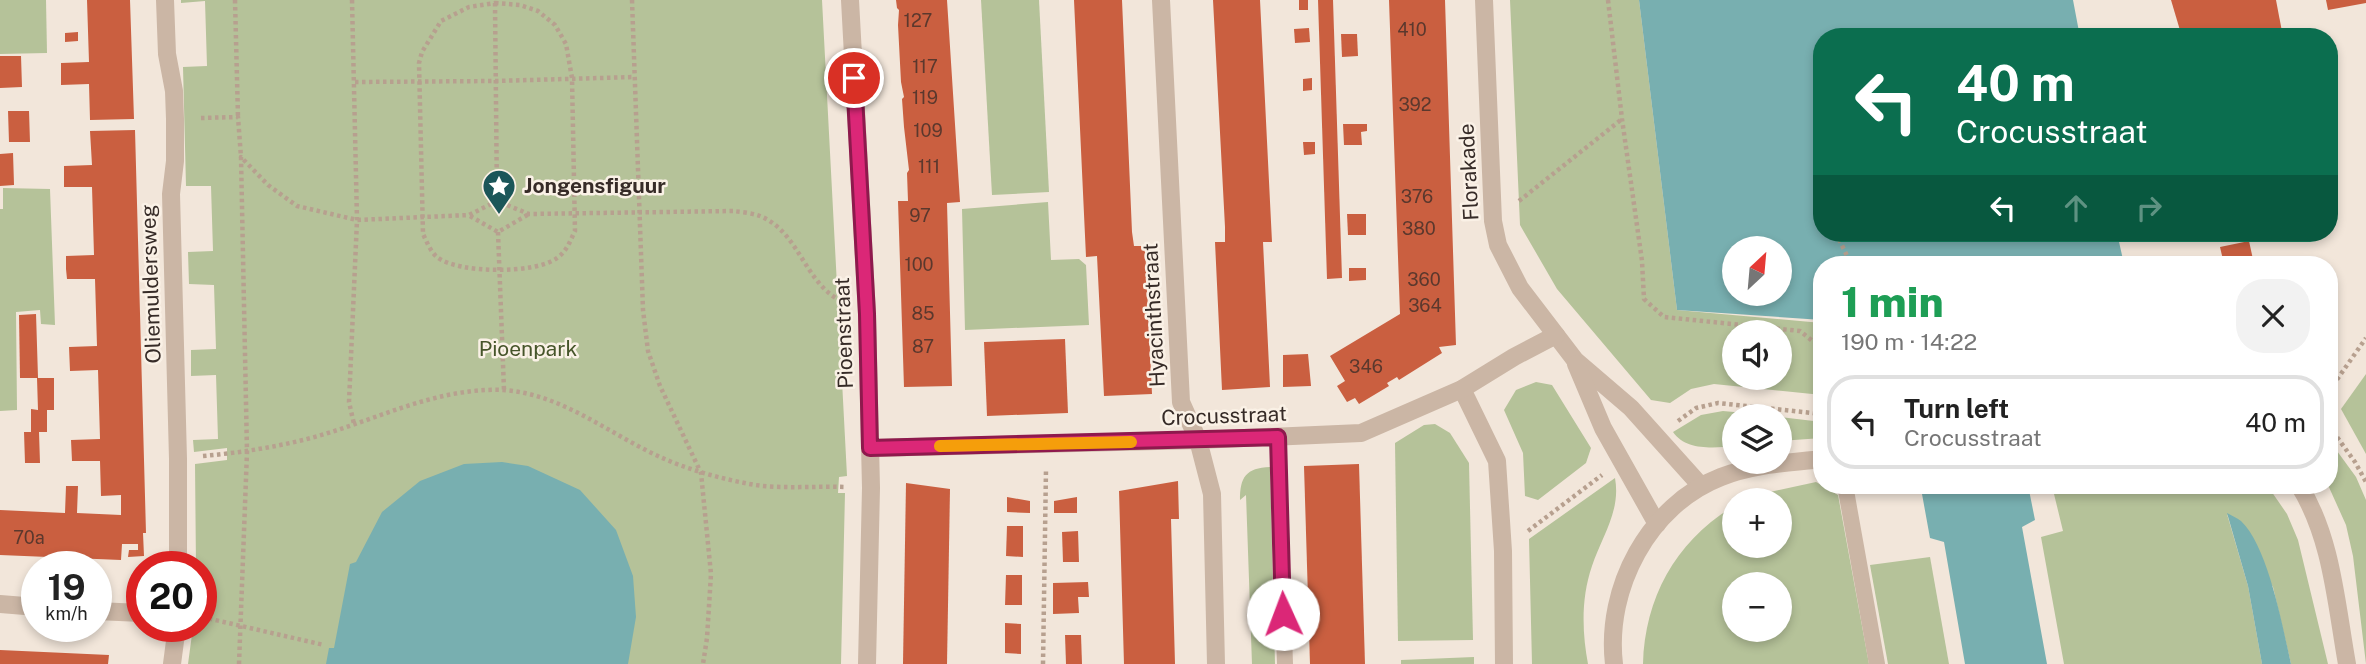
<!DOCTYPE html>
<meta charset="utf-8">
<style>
:root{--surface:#fff;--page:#f2f2f2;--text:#222;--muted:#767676;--line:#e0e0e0}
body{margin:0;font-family:"Public Sans",sans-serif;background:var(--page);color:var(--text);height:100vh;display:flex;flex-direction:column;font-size:26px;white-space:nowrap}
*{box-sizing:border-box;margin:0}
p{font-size:23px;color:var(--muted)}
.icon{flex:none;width:38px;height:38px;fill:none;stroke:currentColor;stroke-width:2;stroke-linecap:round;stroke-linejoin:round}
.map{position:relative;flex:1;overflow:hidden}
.side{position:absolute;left:1813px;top:256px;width:525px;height:238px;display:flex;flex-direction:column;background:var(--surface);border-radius:28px;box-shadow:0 4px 10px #0003}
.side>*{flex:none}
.guide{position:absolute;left:1813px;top:28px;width:525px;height:214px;border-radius:28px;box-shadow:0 4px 10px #0003;background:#0b6e4f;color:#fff;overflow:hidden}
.needle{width:46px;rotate:26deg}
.fabs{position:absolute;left:1722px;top:236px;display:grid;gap:14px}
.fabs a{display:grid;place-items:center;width:70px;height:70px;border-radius:50%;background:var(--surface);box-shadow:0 4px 10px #0003;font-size:35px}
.speed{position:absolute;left:21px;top:551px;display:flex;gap:14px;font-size:35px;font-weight:700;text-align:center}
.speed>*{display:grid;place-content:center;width:91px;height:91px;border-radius:50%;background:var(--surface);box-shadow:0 4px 10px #0003;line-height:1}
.speed small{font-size:18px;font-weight:400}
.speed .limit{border:10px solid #d22;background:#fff;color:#111}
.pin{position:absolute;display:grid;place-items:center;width:60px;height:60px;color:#fff;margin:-30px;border:4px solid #fff;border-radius:50%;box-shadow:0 2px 7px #0007}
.me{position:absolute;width:77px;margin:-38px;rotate:358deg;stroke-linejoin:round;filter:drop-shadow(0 0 5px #0008)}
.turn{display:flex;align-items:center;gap:24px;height:147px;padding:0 28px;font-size:32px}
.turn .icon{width:91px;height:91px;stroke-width:2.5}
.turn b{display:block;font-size:49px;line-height:60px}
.lanes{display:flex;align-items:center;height:66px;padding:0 28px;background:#0003;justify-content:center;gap:35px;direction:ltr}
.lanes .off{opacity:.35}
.round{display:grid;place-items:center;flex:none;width:74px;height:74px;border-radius:28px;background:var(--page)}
.overview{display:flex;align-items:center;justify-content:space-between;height:119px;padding:0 28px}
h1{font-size:42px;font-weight:800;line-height:52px;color:#1e9e55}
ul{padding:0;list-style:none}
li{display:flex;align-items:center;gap:21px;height:94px;margin:0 14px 10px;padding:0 14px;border:4px solid var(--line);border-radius:28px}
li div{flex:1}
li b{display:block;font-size:26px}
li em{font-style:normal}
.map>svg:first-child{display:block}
.green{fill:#b5c299;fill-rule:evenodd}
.water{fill:#78afb0;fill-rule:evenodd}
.building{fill:#ca5f40}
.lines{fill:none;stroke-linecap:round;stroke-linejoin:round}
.path{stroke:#b7a08f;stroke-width:4.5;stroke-dasharray:3.5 3.5;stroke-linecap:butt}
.service{stroke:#cbb6a5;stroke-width:16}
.minor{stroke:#cbb6a5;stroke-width:18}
.tertiary{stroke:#cbb6a5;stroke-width:18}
.route-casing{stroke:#8e194d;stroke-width:18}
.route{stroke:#db2777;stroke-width:12}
.slow{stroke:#f59e0b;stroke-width:12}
.labels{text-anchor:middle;stroke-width:5;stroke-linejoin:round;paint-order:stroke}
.number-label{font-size:18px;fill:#5b382d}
.street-label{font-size:21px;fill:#362b27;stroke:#faf1e6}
.poi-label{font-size:21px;font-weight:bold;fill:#362b27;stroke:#faf1e6;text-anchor:start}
.park-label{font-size:21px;fill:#46552a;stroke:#faf1e6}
</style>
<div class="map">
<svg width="2366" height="664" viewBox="0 0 2366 664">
<rect width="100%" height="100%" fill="#f2e6da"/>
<g class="green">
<path d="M0,0H46L47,53L0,54Z"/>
<path d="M181,0H822L847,476L839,477L838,493H845L841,664H188L193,627L201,626V567H196L195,464L227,460V448L194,452L193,440L218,439L216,375L191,376V350L216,349L214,285L189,284L188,252L213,251L211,186H186L183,67L207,66L205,1L181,3Z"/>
<path d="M981,0H1039L1049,192L992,195Z"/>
<path d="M1510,0H1639L1677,310L1822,323V395L1714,384L1691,389L1670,403L1651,400L1557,289L1520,225ZM1734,332H1780V378H1734Z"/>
<path d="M3,188L50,189L55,325L41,324L40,310L16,312L17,410L0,411V209H3Z"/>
<path d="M1048,202L1051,260L1079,259L1086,265L1089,325L965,330L962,209Z"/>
<path d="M2366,374V454L2341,409Z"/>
<path d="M1536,382L1552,385L1591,448L1586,463L1538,500L1525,496L1523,453L1504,410L1516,390Z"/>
<path d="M1723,411L1777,416H1734V446C1715,448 1686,451 1673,432L1701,415Z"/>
<path d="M1780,417L1822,422V438L1780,441Z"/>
<path d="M1435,424L1450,433L1469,463L1473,640L1398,641L1395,443L1424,425Z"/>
<path d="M2329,440L2356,477L2366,500V664L2353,556L2346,525L2328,485Z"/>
<path d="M1270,467L1275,664H1252L1246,495L1240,500C1240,477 1246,468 1270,467Z"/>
<path d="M1615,478C1621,511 1602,536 1592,566C1581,598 1582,632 1588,664H1532L1529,539Z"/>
<path d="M1816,482L1838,495L1869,664H1643C1645,597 1676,541 1734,506V546H1780V500H1746L1761,494ZM1734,584H1780V630H1734Z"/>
<path d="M2061,485H2267L2287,514L2298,540L2328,664H2291L2273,587L2227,514L2248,586L2262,664H2064L2041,537L2063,531L2054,494L2062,491Z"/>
<path d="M1930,557L1949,664H1888L1870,565Z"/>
<path d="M1474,657V664H1401V660Z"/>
</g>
<g class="water">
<path d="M1639,0H2073L2080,37H1822V233H2117L2124,264H1822V320L1677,310ZM1734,248H1780V294H1734Z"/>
<path d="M502,462L528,466L580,490L616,530L633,576L636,617L628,664H326L329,648H334L350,564L356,562L382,512L420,481L464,464Z"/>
<path d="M1927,485H2028L2035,520L2022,527L2047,664H1965L1944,542L1930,538L1922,494Z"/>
<path d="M2227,513C2231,515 2237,518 2241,521C2268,546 2283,628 2291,664H2262L2248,586Z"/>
</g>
<g class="building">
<path d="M87,0H130L134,119L90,120L89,84L61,85V63L89,62Z"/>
<path d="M896,0H947L960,202L947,203L952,386L904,387L898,201H908L907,173L909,170L904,127L902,99L904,97L901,82L898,25L899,10L897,8Z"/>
<path d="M1074,0H1122L1132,232L1134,246H1145L1152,394L1104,396L1097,256L1086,257Z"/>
<path d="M1213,0H1260L1272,242H1263L1270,387L1222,390L1215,242H1225V227Z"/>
<rect x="1299" y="0" width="9" height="10"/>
<path d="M1318,0H1333L1342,278L1327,279Z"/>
<path d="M1389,0H1445L1456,345L1439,347L1442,353L1399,380L1397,377L1387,383L1389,386L1359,404L1355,398L1347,402L1337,386L1345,381L1330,356L1400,314Z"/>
<path d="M2171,0H2276L2283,37H2182Z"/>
<path d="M2326,0H2366V3L2328,10Z"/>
<path d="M1309,28L1310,42L1295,43L1294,29Z"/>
<path d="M78,32V41L65,42V33Z"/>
<path d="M1341,34H1357L1358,56L1342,57Z"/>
<path d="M0,56H21L22,87L0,88Z"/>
<path d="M1312,78V90L1303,91V79Z"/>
<path d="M8,111H29L30,142H9Z"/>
<path d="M1343,124H1367V131L1361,132L1362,145H1344Z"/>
<path d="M135,130L146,533H143L144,556L128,557L129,550H138V544H122L121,560L0,555V510L65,513L66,486H78L77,513L121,515V495L101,496L100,461H72L71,440L100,439L99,405L98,370L70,371L69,347L97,346L95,279H67L66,269V256L94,255L92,187H64V166L92,165L90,131Z"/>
<path d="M1303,142H1315V154L1304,155Z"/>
<path d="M13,153L14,185L0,186V154Z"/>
<path d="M1347,214H1366V235H1348Z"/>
<path d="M2249,241L2254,264H2224L2220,247Z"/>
<path d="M1349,268H1366V280L1349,281Z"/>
<path d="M36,314L38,378H20L19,315Z"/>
<path d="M1065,339L1068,413L987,416L984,342Z"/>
<path d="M1308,354L1311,386L1283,387V355Z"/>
<path d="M37,378H54V410H47V432H39L40,463H25L24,432H31V409L38,410Z"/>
<path d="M1359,464L1365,664H1310L1304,466Z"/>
<path d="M1178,481L1179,519H1171L1175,664H1124L1119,491Z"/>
<path d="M906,483L950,489L947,664H903Z"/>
<path d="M1007,497L1030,501V513L1007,512Z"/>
<path d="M1077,497V513H1054V501Z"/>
<path d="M1007,526H1023V557L1006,556Z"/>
<path d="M1078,531L1079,562H1063L1062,532Z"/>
<path d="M1006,575H1022V605H1005Z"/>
<path d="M1088,582L1089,597H1078L1079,613L1053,614V583Z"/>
<path d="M1005,623L1021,624V654L1005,653Z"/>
<path d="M1065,635H1081L1082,664H1066Z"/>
<path d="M0,650L109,655L108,664H0Z"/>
</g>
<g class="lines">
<g class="path">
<path d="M235,0L238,117"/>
<path d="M352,0L357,220L349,402L354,424"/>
<path d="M632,0L643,310L648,351L660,386L701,473L711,574L707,638L703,664"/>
<path d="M1608,0L1622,119L1642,261L1644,299L1664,317L1800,331L1815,343L1822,356"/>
<path d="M495,3L520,5L538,11L555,25L566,44L572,78L575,231C570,241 567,251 557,258C536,274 458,274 437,257C430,251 427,242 423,234L419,63L422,52L441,21L469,7Z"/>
<path d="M495,3L497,201"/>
<path d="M355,82L495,81L634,77"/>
<path d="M201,118L238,117L241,157"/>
<path d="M1519,201L1622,119"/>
<path d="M470,216L498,232L529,214"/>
<path d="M498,232L504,390"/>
<path d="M1836,233L1851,264"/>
<path d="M2329,391L2366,338"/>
<path d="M1678,421L1696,408L1718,403L1822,414"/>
<path d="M2329,426L2355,462L2366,482"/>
<path d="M203,456C237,453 270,448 303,440C369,424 433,387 503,390C562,394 606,432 658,456C688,470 722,479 755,485C784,489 816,486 845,487"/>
<path d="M1528,531L1602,475"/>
<path d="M202,617L324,645"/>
<path d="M239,664L247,452L241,157L268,185L297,206L357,220L469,215L497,201L529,214L733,211C741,212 752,213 760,216C800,232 804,284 843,302"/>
<path d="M1043,664L1046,469"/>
</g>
<g class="service">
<path d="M1278,437L1285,664"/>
<path d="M1845,485L1877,664"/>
</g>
<g class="minor">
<path d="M165,0L167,54L174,91L175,119V161L171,194L178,459V567"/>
<path d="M850,0L867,314L871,488L867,664"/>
<path d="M1161,0L1181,402L1198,440L1212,494L1216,664"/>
<path d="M1484,0L1493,221L1498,245L1520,288L1575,360L1631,408L1701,486"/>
<path d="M1576,364L1603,428L1657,524"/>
<path d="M1462,389L1497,461L1503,551L1504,664"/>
<path d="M870,448L1198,440L1361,433L1462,389L1514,357L1556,335"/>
<path d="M0,604L37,607"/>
<path d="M96,611L142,613"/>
<path d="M172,664L177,626"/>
</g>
<g class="tertiary">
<path d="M2299,485C2332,538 2336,603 2347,664"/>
<path d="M1614,664C1605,588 1649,505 1721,477C1753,464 1789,463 1822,459"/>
</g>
</g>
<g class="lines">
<defs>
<path id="route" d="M854,78L867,314L870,448L1278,437L1283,614"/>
</defs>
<use href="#route" class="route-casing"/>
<use href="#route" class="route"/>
<path class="slow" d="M940,446L1131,442"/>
</g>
<defs>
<symbol id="sight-pin" viewBox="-11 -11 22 30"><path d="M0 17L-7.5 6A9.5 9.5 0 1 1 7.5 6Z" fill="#1b5659" stroke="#faf1e6"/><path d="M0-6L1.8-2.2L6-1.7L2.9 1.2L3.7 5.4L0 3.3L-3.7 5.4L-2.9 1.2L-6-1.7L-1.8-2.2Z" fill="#fff"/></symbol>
</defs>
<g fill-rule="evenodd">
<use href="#sight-pin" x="480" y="167" width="38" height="52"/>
</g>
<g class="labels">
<g class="number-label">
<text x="918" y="27">127</text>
<text x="1412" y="36">410</text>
<text x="925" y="73">117</text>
<text x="925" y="104">119</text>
<text x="1415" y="111">392</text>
<text x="928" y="137">109</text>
<text x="929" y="173">111</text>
<text x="1417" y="203">376</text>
<text x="920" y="222">97</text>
<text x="1419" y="235">380</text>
<text x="919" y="271">100</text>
<text x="1424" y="286">360</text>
<text x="1425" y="312">364</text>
<text x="923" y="320">85</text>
<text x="923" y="353">87</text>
<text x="1366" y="373">346</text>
<text x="29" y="544">70a</text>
</g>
<g class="street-label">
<text transform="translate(1469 172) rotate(-93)" y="7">Florakade</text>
<text transform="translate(151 284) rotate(-92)" y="7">Oliemuldersweg</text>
<text transform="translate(1154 315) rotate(-93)" y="7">Hyacinthstraat</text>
<text transform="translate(844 333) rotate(-92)" y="7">Pioenstraat</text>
<text transform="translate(1224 416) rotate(-2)" y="7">Crocusstraat</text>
</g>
<g class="poi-label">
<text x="524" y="193">Jongensfiguur</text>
</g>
<g class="park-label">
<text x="528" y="356">Pioenpark</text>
</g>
</g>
</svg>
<div class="fabs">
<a><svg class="needle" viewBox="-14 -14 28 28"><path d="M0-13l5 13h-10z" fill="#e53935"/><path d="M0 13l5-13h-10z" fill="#767676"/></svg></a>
<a><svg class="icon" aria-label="sound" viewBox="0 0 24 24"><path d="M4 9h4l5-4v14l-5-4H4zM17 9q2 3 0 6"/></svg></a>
<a><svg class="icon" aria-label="layers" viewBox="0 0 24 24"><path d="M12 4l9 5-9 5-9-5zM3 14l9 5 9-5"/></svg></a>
<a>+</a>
<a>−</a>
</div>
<div class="speed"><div>19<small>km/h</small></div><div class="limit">20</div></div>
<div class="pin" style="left:854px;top:78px;background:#d93025"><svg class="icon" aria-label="arrive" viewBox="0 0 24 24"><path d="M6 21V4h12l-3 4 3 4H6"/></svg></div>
<svg class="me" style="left:1283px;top:614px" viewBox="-20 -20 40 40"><circle r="19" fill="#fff"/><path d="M0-13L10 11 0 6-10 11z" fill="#db2777"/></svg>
<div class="guide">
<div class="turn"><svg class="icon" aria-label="left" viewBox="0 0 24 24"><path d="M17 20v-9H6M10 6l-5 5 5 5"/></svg><div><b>40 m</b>Crocusstraat</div></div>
<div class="lanes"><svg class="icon" aria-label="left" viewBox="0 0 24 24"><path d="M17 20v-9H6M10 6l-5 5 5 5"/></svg><svg class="icon off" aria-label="ahead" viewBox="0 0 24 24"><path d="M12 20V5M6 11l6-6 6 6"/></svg><svg class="icon off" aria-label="right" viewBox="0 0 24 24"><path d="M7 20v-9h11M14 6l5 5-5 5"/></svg></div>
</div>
<section class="side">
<div class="overview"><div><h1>1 min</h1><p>190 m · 14:22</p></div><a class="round"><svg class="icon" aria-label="close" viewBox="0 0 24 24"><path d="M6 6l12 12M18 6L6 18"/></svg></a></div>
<ul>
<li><svg class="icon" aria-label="left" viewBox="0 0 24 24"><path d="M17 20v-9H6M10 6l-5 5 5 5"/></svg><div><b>Turn left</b><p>Crocusstraat</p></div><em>40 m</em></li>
</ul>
</section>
</div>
